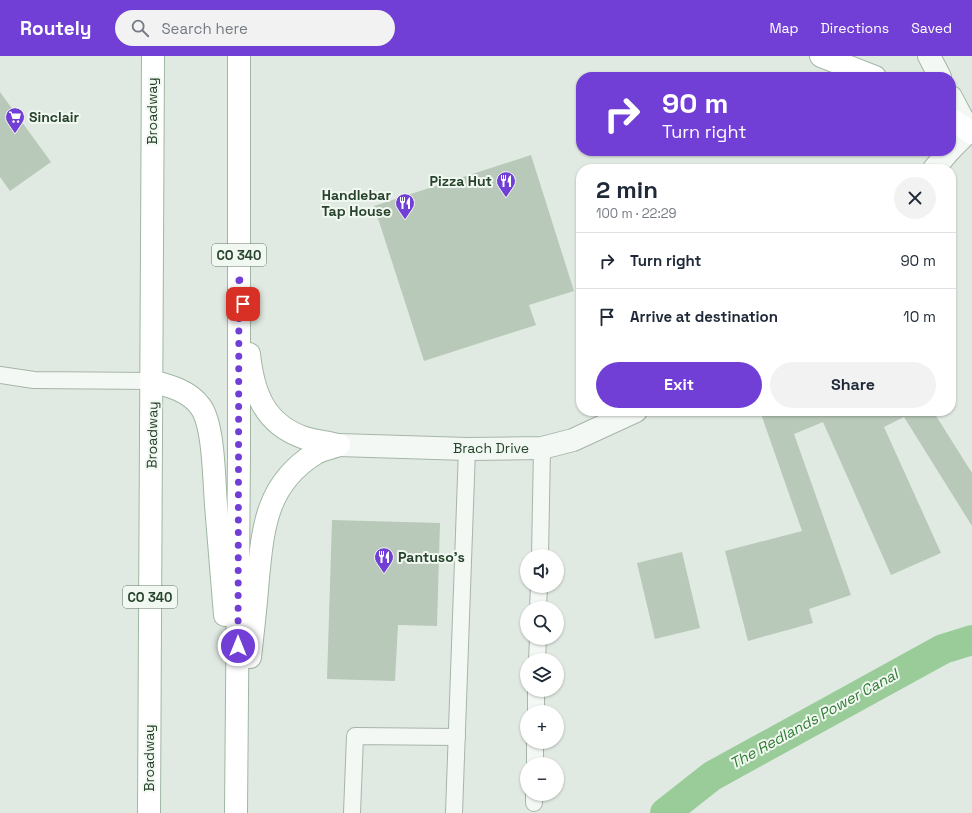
<!DOCTYPE html>
<meta charset="utf-8">
<style>
:root{--surface:#fff;--page:#f2f2f3;--text:#1f2937;--muted:#747a83;--line:#e0e1e3;--accent:#723fd6}
body{margin:0;font-family:"Space Grotesk",sans-serif;background:var(--page);color:var(--text);height:100vh;display:flex;flex-direction:column;font-size:15px;white-space:nowrap}
*{box-sizing:border-box;margin:0}
p{font-size:13px;color:var(--muted)}
.icon{flex:none;width:22px;height:22px;fill:none;stroke:currentColor;stroke-width:2;stroke-linecap:round;stroke-linejoin:round}
.map{position:relative;flex:1;overflow:hidden}
.details{position:absolute;left:576px;top:108px;width:380px;height:252px;display:flex;flex-direction:column;background:var(--surface);border-radius:16px;box-shadow:0 1px 3px #0004}
.details>*{flex:none}
.guide{position:absolute;left:576px;top:16px;width:380px;height:84px;border-radius:16px;box-shadow:0 1px 3px #0004;background:#723fd6;color:#fff;overflow:hidden}
.buttons{position:absolute;left:520px;top:493px;display:grid;gap:8px}
.buttons a{display:grid;place-items:center;width:44px;height:44px;border-radius:50%;background:var(--surface);box-shadow:0 1px 3px #0004;font-size:20px}
.pin{position:absolute;display:grid;place-items:center;width:34px;height:34px;color:#fff;margin:-17px;border-radius:8px;box-shadow:0 2px 6px #0006}
.me{position:absolute;width:44px;margin:-22px;rotate:0deg;stroke-linejoin:round;filter:drop-shadow(0 0 3px #0008)}
.turn{display:flex;align-items:center;gap:14px;height:84px;padding:0 20px;font-size:18px}
.turn .icon{width:52px;height:52px;stroke-width:2.5}
.turn b{display:block;font-size:28px;line-height:34px}
.round{display:grid;place-items:center;flex:none;width:42px;height:42px;border-radius:21px;background:var(--page)}
.head{display:flex;align-items:center;justify-content:space-between;height:68px;padding:0 20px}
h1{font-size:24px;font-weight:700;line-height:30px}
.cta{display:flex;gap:8px;margin-top:auto;padding:8px 20px}
.cta a{flex:1;height:46px;border-radius:24px;background:var(--accent);color:#fff;font-size:16px;font-weight:700;line-height:46px;text-align:center}
.cta a+a{background:var(--page);color:var(--text)}
ul{padding:0;list-style:none}
li{display:flex;align-items:center;gap:12px;height:56px;padding:0 20px;border-top:1px solid var(--line)}
li div{flex:1}
li b{display:block;font-size:15px}
li em{font-style:normal}
header{display:flex;align-items:center;gap:24px;box-sizing:border-box;height:56px;padding:0 20px;background:var(--accent);color:#fff}
header strong{font-size:19px}
nav{display:flex;gap:22px;margin-inline-start:auto;font-size:14px}
.search{width:280px;height:36px;background:var(--page);display:flex;align-items:center;gap:10px;box-sizing:border-box;padding:0 14px;border-radius:22px;color:var(--muted);font-size:15px}
.map>svg:first-child{display:block}
.lines{fill:none;stroke-linecap:round;stroke-linejoin:round}
.canal{stroke:#9acc9a;stroke-width:30}
.building{fill:#b8c8b9}
.service-casing{stroke:#a6b5a8;stroke-width:18}
.minor-casing{stroke:#a6b5a8;stroke-width:24}
.secondary-casing{stroke:#a6b5a8;stroke-width:24}
.primary-casing{stroke:#9fb7a2;stroke-width:24}
.service{stroke:#f4f8f5;stroke-width:16}
.minor{stroke:#f4f8f5;stroke-width:22}
.secondary{stroke:#fff;stroke-width:22}
.primary{stroke:#fff;stroke-width:22}
.route{stroke:#723fd6;stroke-width:7;stroke-dasharray:0 12.6}
.labels{text-anchor:middle;stroke-width:4;stroke-linejoin:round;paint-order:stroke}
.shield{fill:#f1f8f1;stroke:#647967;stroke-width:1}
.shield-label{font-size:13px;font-weight:bold;fill:#28432c}
.street-label{font-size:14px;fill:#28432c;stroke:#f1f8f1}
.poi-label{font-size:14px;font-weight:bold;fill:#28432c;stroke:#f1f8f1;text-anchor:start}
.water-label{font-size:15px;font-style:italic;fill:#307a33;stroke:#f1f8f1}
</style>
<header>
<strong>Routely</strong>
<div class="search"><svg class="icon" aria-label="search" viewBox="0 0 24 24"><circle cx="10" cy="10" r="6"/><path d="M15 15l6 6"/></svg>Search here</div>
<nav><a>Map</a><a>Directions</a><a>Saved</a></nav>
</header>
<div class="map">
<svg width="972" height="757" viewBox="0 0 972 757">
<rect width="100%" height="100%" fill="#e1eae2"/>
<g class="lines">
<path class="canal" d="M665,757L712,720L943,593L972,584"/>
</g>
<g class="building">
<path d="M0,36L51,106L10,135L0,121Z"/>
<path d="M531,99L574,235L529,249L536,269L424,305L374,150Z"/>
<path d="M760,355H933L972,417V470L904,361L884,371L941,497L891,519L823,366L794,378L851,539L809,553L813,567L748,585L725,495L802,475Z"/>
<path d="M332,464L440,467L437,570L398,569L395,625L327,623Z"/>
<path d="M682,496L700,572L655,583L637,507Z"/>
</g>
<g class="lines">
<defs>
<g id="service">
<path d="M0,319L34,324L152,325"/>
<path d="M540,500L542,392"/>
<path d="M538,552L539,530"/>
<path d="M537,604L538,582"/>
<path d="M536,656V634"/>
<path d="M535,708V686"/>
<path d="M534,747V738"/>
<path d="M352,757L355,680L457,681"/>
<path d="M454,757L467,393"/>
</g>
<g id="minor">
<path d="M929,0L940,21"/>
<path d="M951,41L969,75L951,93"/>
<path d="M934,113L949,95"/>
<path d="M339,389L467,393L542,392L573,384L636,355"/>
</g>
<g id="secondary">
<path d="M821,0L875,21"/>
<path d="M951,63L972,77"/>
</g>
<g id="primary">
<path d="M249,298C253,336 264,367 302,381C313,385 326,386 338,389"/>
<path d="M152,325C170,330 189,335 200,350C214,367 214,425 216,449C219,485 222,522 225,559"/>
<path d="M250,601C253,575 256,548 258,522C263,470 267,427 316,397C323,393 332,392 339,389"/>
<path d="M149,757L153,0"/>
<path d="M236,757L239,398V0"/>
</g>
</defs>
<use href="#service" class="service-casing"/>
<use href="#minor" class="minor-casing"/>
<use href="#secondary" class="secondary-casing"/>
<use href="#primary" class="primary-casing"/>
<use href="#service" class="service"/>
<use href="#minor" class="minor"/>
<use href="#secondary" class="secondary"/>
<use href="#primary" class="primary"/>
</g>
<g class="lines">
<path class="route" d="M238,590L239,218L243,248"/>
</g>
<defs>
<symbol id="supermarket-pin" viewBox="-11 -11 22 30"><path d="M0 17L-7.5 6A9.5 9.5 0 1 1 7.5 6Z" fill="#723fd6" stroke="#f1f8f1"/><path d="M-6-5.5h2.5l.6 2H6L4.5 2H-2.5L-4.4-4H-6ZM-1.5 3.2a1.3 1.3 0 1 0 .1 0ZM3 3.2a1.3 1.3 0 1 0 .1 0Z" fill="#fff"/></symbol>
<symbol id="restaurant-pin" viewBox="-11 -11 22 30"><path d="M0 17L-7.5 6A9.5 9.5 0 1 1 7.5 6Z" fill="#723fd6" stroke="#f1f8f1"/><path d="M-5-6h1v4h1v-4h1v4h1v-4h1v5L-1.5 .5V6h-2V.5L-5-1ZM5-6V6H3V1.5H1.5Q1.5-4 5-6Z" fill="#fff"/></symbol>
</defs>
<g fill-rule="evenodd">
<use href="#supermarket-pin" x="4" y="50" width="22" height="30"/>
<use href="#restaurant-pin" x="495" y="114" width="22" height="30"/>
<use href="#restaurant-pin" x="394" y="136" width="22" height="30"/>
<use href="#restaurant-pin" x="373" y="490" width="22" height="30"/>
</g>
<g class="labels">
<g class="shield">
<rect x="212" y="188" width="54" height="22" rx="3"/>
<rect x="123" y="530" width="54" height="22" rx="3"/>
</g>
<g class="shield-label">
<text x="239" y="204">CO 340</text>
<text x="150" y="546">CO 340</text>
</g>
<g class="street-label">
<text transform="translate(152 55) rotate(-90)" y="5">Broadway</text>
<text transform="translate(152 379) rotate(-89)" y="5">Broadway</text>
<text x="491" y="397">Brach Drive</text>
<text transform="translate(149 702) rotate(-90)" y="5">Broadway</text>
</g>
<g class="poi-label">
<text x="29" y="66">Sinclair</text>
<text x="492" y="130" text-anchor="end">Pizza Hut</text>
<text x="391" y="144" text-anchor="end">Handlebar<tspan x="391" dy="16">Tap House</tspan></text>
<text x="398" y="506">Pantuso's</text>
</g>
<g class="water-label">
<text transform="translate(814 663) rotate(-29)" y="5">The Redlands Power Canal</text>
</g>
</g>
</svg>
<div class="buttons">
<a><svg class="icon" aria-label="sound" viewBox="0 0 24 24"><path d="M4 9h4l5-4v14l-5-4H4zM17 9q2 3 0 6"/></svg></a>
<a><svg class="icon" aria-label="search" viewBox="0 0 24 24"><circle cx="10" cy="10" r="6"/><path d="M15 15l6 6"/></svg></a>
<a><svg class="icon" aria-label="layers" viewBox="0 0 24 24"><path d="M12 4l9 5-9 5-9-5zM3 14l9 5 9-5"/></svg></a>
<a>+</a>
<a>−</a>
</div>
<div class="pin" style="left:243px;top:248px;background:#d93025"><svg class="icon" aria-label="arrive" viewBox="0 0 24 24"><path d="M6 21V4h12l-3 4 3 4H6"/></svg></div>
<svg class="me" style="left:238px;top:590px" viewBox="-20 -20 40 40"><circle r="17" fill="#723fd6" stroke="#fff" stroke-width="3"/><path d="M0-11L8 9 0 5-8 9z" fill="#fff"/></svg>
<div class="guide">
<div class="turn"><svg class="icon" aria-label="right" viewBox="0 0 24 24"><path d="M7 20v-9h11M14 6l5 5-5 5"/></svg><div><b>90 m</b>Turn right</div></div>
</div>
<section class="details">
<div class="head"><div><h1>2 min</h1><p>100 m · 22:29</p></div><a class="round"><svg class="icon" aria-label="close" viewBox="0 0 24 24"><path d="M6 6l12 12M18 6L6 18"/></svg></a></div>
<ul>
<li><svg class="icon" aria-label="right" viewBox="0 0 24 24"><path d="M7 20v-9h11M14 6l5 5-5 5"/></svg><div><b>Turn right</b></div><em>90 m</em></li>
<li><svg class="icon" aria-label="arrive" viewBox="0 0 24 24"><path d="M6 21V4h12l-3 4 3 4H6"/></svg><div><b>Arrive at destination</b></div><em>10 m</em></li>
</ul>
<div class="cta"><a>Exit</a><a>Share</a></div>
</section>
</div>
